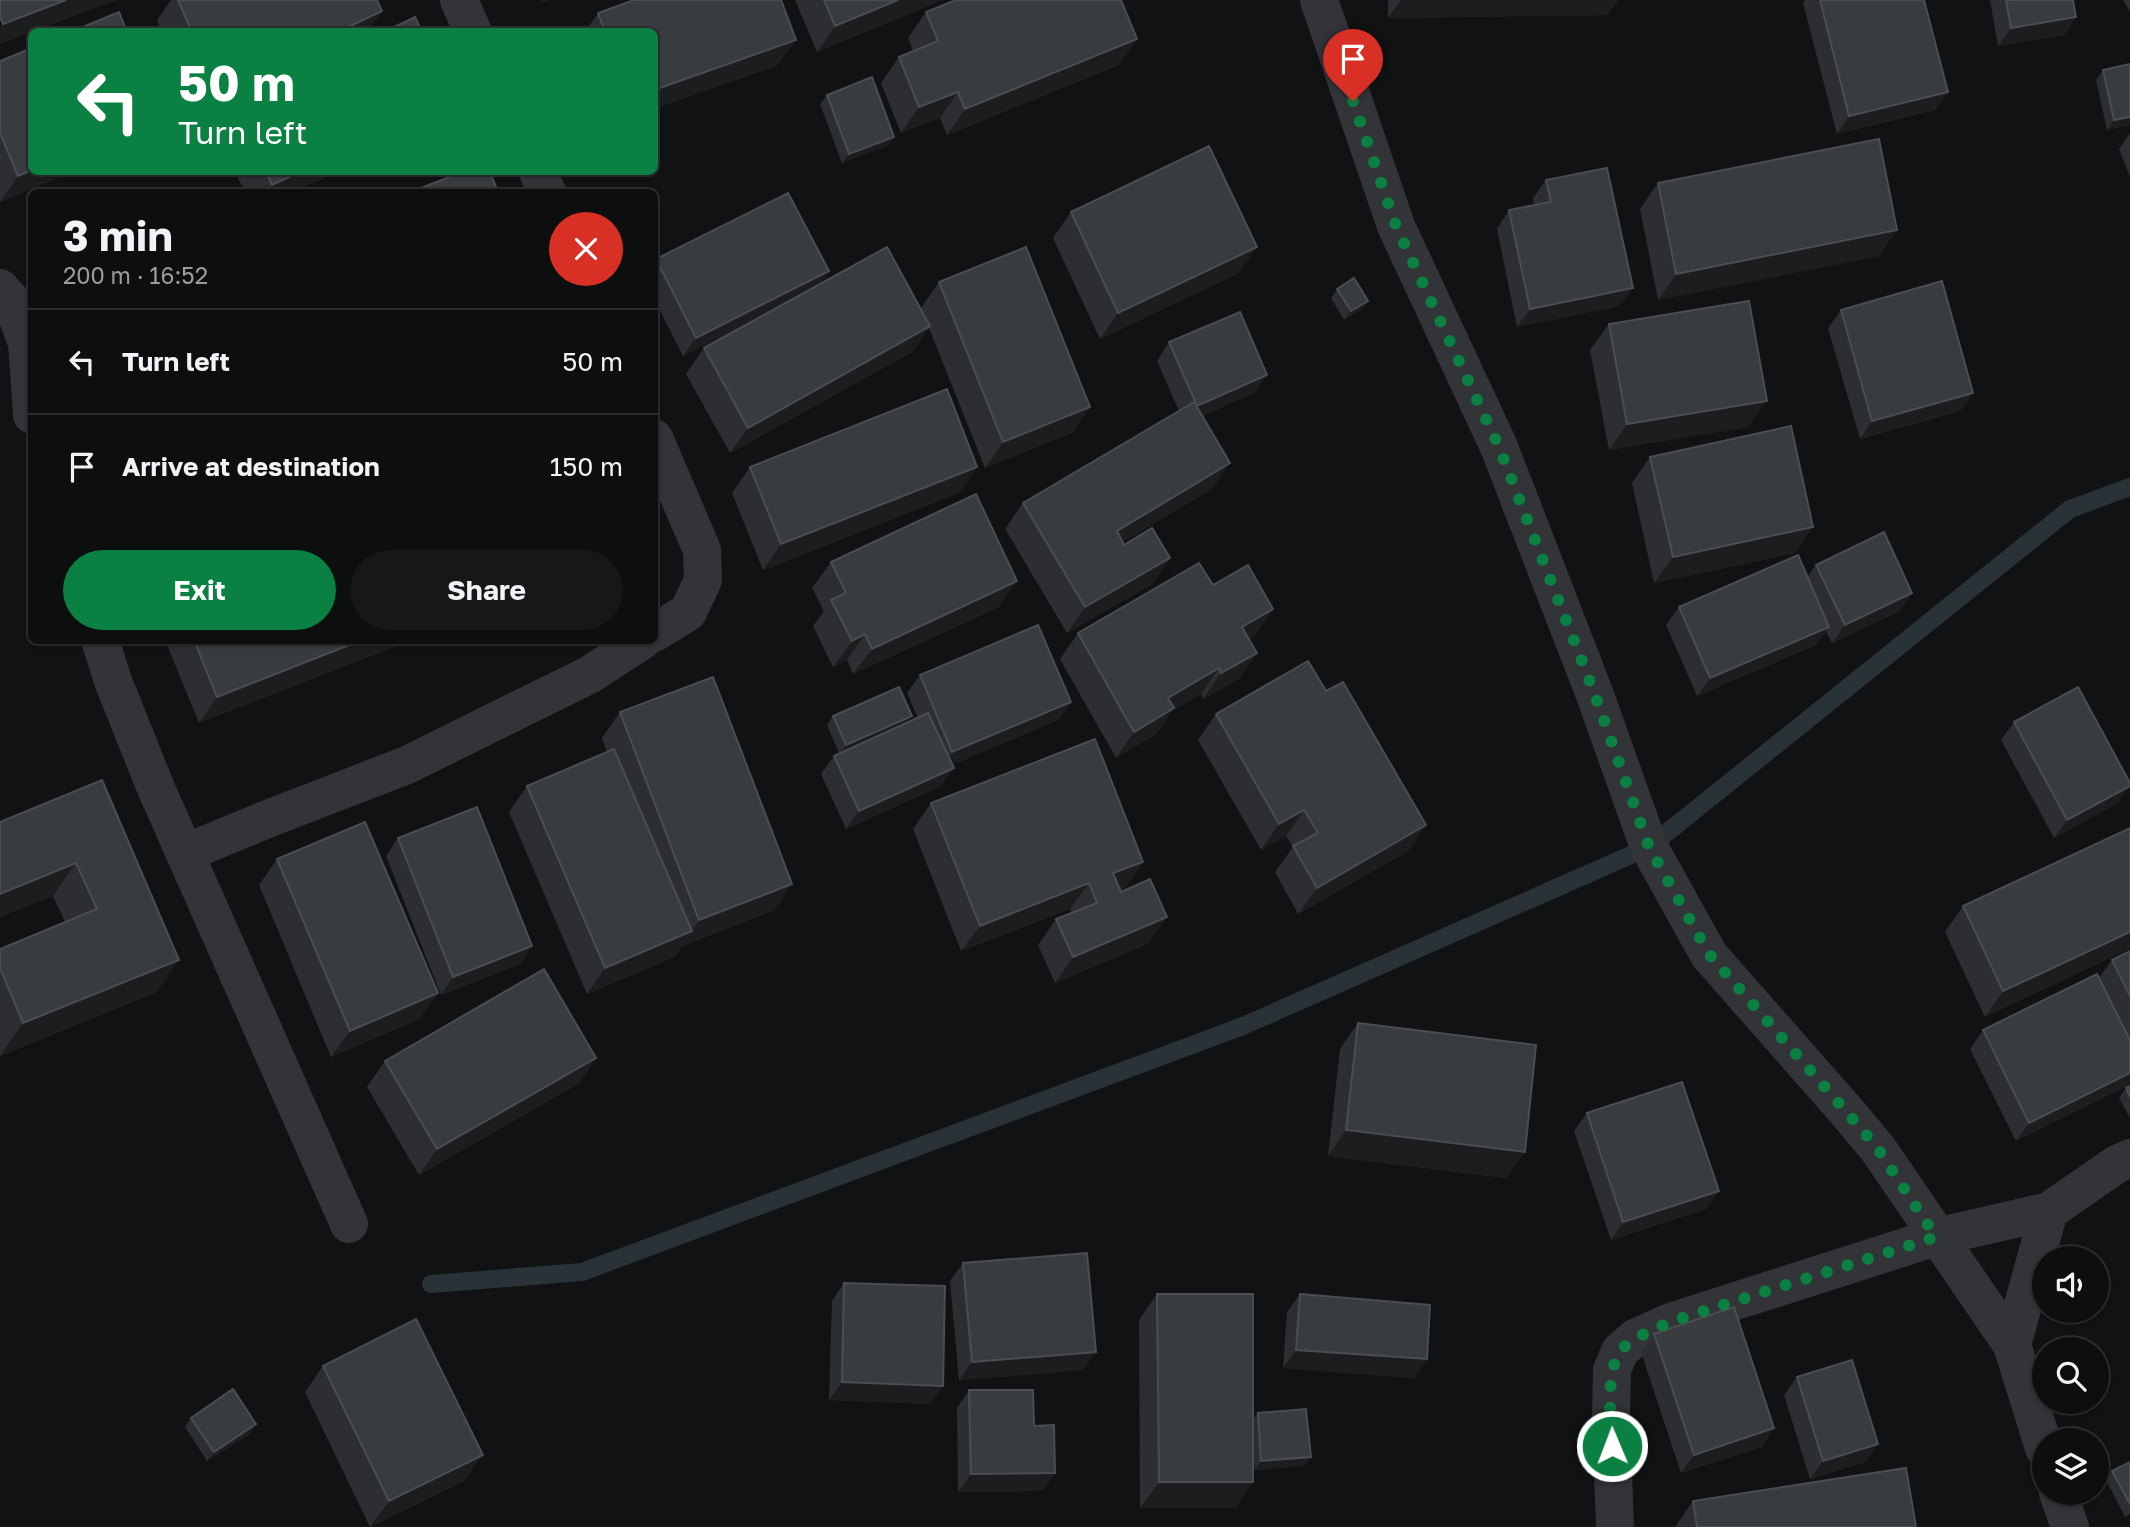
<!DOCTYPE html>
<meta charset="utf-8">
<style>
:root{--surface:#0d0e0e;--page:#161717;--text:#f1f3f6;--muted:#9a9c9e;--line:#2d2e2e;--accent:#0b8043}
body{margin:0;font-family:"Golos Text",sans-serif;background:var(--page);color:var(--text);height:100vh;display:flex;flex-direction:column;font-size:26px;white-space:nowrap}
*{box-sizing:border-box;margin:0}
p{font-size:23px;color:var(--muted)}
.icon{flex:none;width:38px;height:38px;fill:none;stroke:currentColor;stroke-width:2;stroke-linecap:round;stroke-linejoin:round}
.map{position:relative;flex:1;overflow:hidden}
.side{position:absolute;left:28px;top:189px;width:630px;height:455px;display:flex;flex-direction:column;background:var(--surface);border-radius:10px;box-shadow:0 2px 5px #0004,0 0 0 2px var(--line)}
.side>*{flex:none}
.hud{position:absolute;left:28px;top:28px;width:630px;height:147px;border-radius:10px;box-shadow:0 2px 5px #0004,0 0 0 2px var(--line);background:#0b8043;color:#fff;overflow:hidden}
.controls{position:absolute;left:2032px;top:1246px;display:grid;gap:14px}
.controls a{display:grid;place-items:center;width:77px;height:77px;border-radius:50%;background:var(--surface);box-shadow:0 2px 5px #0004,0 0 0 2px var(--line);font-size:35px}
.pin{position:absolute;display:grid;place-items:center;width:60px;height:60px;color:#fff;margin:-72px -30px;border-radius:50% 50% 50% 0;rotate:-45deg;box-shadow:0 0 7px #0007}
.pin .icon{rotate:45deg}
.me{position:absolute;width:77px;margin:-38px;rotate:359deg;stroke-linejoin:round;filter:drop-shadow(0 0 5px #0008)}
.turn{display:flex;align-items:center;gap:24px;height:147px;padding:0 35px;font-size:32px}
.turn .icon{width:91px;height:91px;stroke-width:2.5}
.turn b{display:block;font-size:49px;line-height:60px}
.round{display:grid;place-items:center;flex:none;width:74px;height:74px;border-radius:37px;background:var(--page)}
.headline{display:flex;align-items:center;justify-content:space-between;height:119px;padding:0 35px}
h1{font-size:42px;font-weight:700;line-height:52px}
.button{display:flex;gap:14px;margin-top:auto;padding:14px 35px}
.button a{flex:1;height:80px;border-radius:42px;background:var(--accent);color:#fff;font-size:28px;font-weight:700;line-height:80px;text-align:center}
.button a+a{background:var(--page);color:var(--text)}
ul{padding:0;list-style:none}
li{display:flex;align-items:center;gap:21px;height:105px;padding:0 35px;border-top:2px solid var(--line)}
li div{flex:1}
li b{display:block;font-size:26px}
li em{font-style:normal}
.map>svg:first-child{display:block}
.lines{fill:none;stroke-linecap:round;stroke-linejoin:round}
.stream{stroke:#283237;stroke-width:18}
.street{stroke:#323438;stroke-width:38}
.wall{fill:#2d2e31}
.shaded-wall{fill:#1c1d1f}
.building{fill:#393c3f;stroke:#4a4d51;stroke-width:2}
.route{stroke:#0b8043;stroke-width:12;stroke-dasharray:0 21.6}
</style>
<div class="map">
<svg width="2130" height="1527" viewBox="0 0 2130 1527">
<rect width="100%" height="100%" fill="#111213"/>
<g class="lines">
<path class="stream" d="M431,1284L582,1272L1243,1026L1649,847L2070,509L2130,487"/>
<g class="street">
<path d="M459,0L473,32"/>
<path d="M1319,0L1396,226L1499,447L1595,695L1649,847L1709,955L1848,1113L1878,1149L2012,1345L2044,1448"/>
<path d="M538,172L547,192"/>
<path d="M0,288L11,300L27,343L32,415"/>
<path d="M654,438L702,550L703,580L688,612L654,633"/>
<path d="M100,640L113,681L155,786L349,1224"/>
<path d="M185,853L270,818L407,765L589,675L643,640"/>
<path d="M2012,1345L2049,1211"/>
<path d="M2058,1493L2070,1527"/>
<path d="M1615,1527L1611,1419L1612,1370L1620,1351L1635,1338L1670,1322L1936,1237L2049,1211L2117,1164L2130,1158"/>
</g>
</g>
<g class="wall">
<path d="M171,0H377L368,32H162L157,20Z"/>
<path d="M795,0H942L817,52Z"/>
<path d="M1388,0H1618L1607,15L1388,18Z"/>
<path d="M1805,0H1924L1948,92L1935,110L1837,134L1803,3Z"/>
<path d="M1990,0H2073L2076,17L2064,35L1998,46Z"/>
<path d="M2123,0H2130V12Z"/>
<path d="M926,12L1137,39L1119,65L947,135L940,118L901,133L881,83L899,57L913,51L908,38Z"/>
<path d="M598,13L777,66L654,32H585Z"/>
<path d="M0,61L32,172H72L0,202Z"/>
<path d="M2130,64V125L2107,130L2096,80L2103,70Z"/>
<path d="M827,95L894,137L887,146L842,163L820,104Z"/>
<path d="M2130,133V177L2119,149Z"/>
<path d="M235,172H337L292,192H245Z"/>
<path d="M1546,180L1620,306L1517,327L1497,229L1509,210L1534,205L1533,198Z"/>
<path d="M1658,183L1879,256L1658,300L1640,209Z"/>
<path d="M1071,212L1239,273L1100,339L1053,238Z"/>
<path d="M656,259L820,284L923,312L921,308L939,282L1090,407L1072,433L985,468L929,328L912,352L730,453L686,374L704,348L754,320L683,356L654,299V262Z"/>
<path d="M1337,289L1368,301L1361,310L1344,320L1331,298Z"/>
<path d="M1841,310L1973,393L1960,411L1860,439L1828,328Z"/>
<path d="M1609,324L1748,427L1609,450L1590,350Z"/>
<path d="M1169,342L1254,393L1202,416L1212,489L1123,542L1124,545L1170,558L1152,584L1067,633L1005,529L1023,503L1179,411L1157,361Z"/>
<path d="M1650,457L1813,527L1795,553L1654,583L1632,483Z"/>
<path d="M750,467H977L959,493L763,570L732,493Z"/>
<path d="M831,562L999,607L853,674L847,660L833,667L813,626L824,611L812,588Z"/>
<path d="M1816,565L1900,611L1832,643L1826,631L1816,645L1697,696L1666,625L1679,607L1808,576Z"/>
<path d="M1213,585L1273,609L1255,635L1249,639L1257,653L1239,679L1203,699L1201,694L1172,711L1156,734L1116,758L1060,659L1078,633Z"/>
<path d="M165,640H398L394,647L199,723Z"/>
<path d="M920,675L1071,702L1058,720L952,765L941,786L846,829L821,774L834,756L839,753L827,725L833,716L907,723L918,718L907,693Z"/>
<path d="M1326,691L1426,825L1408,851L1298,914L1275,872L1293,847L1286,836L1261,850L1198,740L1216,714Z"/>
<path d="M620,712L792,884L774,910L682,946L674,957L587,994L509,812L527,786L607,752L602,738Z"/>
<path d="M2014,722L2118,803L2054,838L2001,740Z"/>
<path d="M102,780L157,992L0,1056V949L65,922L53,896Z"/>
<path d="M931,803L1143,862L1125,888L1120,890L1149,943L1055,983L1038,945L1056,919L1072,913L1070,909L961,951L913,829Z"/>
<path d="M2130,828L1985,1017L1945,932L1963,906Z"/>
<path d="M398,838L520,964L441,995L386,856Z"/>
<path d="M277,859L438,993L419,1019L331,1057L259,885Z"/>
<path d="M2130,951V1040L2099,978L2112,960Z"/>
<path d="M1358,1023L1525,1152L1506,1178L1328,1156L1340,1049Z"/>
<path d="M1983,1030L2130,1040L2016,1141L1970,1049Z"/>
<path d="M596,1058L578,1084L419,1175L367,1087L385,1061Z"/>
<path d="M2130,1086V1118L2119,1098L2126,1088Z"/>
<path d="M1587,1113L1706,1209L1611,1240L1574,1131Z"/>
<path d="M963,1263L1083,1370L959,1380L950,1281Z"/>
<path d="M844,1283L930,1404L829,1400L832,1301Z"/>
<path d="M1157,1294L1253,1419L1258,1413L1311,1457L1304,1466L1255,1470L1253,1451V1482L1235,1508H1140L1139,1320Z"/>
<path d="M1300,1294L1427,1359L1414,1378L1283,1368L1287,1312Z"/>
<path d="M1654,1334L1774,1428L1762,1447L1681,1473L1641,1352Z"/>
<path d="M323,1366L464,1481L370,1527L305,1392Z"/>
<path d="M1797,1377L1878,1444L1865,1462L1810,1479L1784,1395Z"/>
<path d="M969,1390L1034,1426L1055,1473L1042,1491L958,1492L957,1408Z"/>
<path d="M191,1418L250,1434L207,1461L185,1427Z"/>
<path d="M2130,1462V1514L2125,1517L2106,1480L2112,1471Z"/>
<path d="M1693,1501L1916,1527H1675Z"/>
</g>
<g class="shaded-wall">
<path d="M66,0H117L0,44V27L3,24Z"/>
<path d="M541,0H549L538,4Z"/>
<path d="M898,0H942L817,52L835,26Z"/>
<path d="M1401,0H1618L1607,15L1388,18Z"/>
<path d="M382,11L368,32H338Z"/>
<path d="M2076,17L2064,35L1998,46L2011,28Z"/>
<path d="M1137,39L1119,65L947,135L965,109Z"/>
<path d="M796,40L777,66L654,109V90Z"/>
<path d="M958,92L940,118L901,133L919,107Z"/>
<path d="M1948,92L1935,110L1837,134L1849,116Z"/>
<path d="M2130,117V125L2107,130L2114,120Z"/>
<path d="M894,137L887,146L842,163L849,154Z"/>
<path d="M32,170V172H72L0,202L18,176Z"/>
<path d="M300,172H337L292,192H266L272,185Z"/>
<path d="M1897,230L1879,256L1658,300L1676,274Z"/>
<path d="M1257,247L1239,273L1100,339L1118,313Z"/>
<path d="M829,271L816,290L683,356L696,338Z"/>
<path d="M1633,288L1620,306L1517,327L1530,309Z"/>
<path d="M1368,301L1361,310L1344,320L1351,311Z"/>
<path d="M930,326L912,352L730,453L748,428Z"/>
<path d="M1267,375L1254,393L1184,424L1197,406Z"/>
<path d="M1973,393L1960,411L1860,439L1872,421Z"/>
<path d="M1767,401L1748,427L1609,450L1627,424Z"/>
<path d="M1090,407L1072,433L985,468L1003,442Z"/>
<path d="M1230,463L1212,489L1098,557L1117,531Z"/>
<path d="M977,467L959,493L763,570L781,544Z"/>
<path d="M1813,527L1795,553L1654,583L1673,557Z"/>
<path d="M1170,558L1152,584L1067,633L1085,607Z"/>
<path d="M1017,581L999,607L853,674L872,649Z"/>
<path d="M1912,593L1900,611L1832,643L1845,625Z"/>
<path d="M1273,609L1255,635L1224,653L1242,627Z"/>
<path d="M1829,627L1816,645L1697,696L1710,678Z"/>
<path d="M865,634L847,660L833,667L852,641Z"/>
<path d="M362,640H398L394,647L199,723L217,697Z"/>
<path d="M1257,653L1239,679L1203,699L1221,673Z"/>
<path d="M1219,668L1201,694L1172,711L1156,734L1116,758L1134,732L1168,698Z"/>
<path d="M1071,702L1058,720L940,770L952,752Z"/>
<path d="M912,716L905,726L840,755L846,745Z"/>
<path d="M954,768L941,786L846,829L859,811Z"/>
<path d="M2130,786L2118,803L2054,838L2067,820Z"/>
<path d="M1304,810L1286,836L1261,850L1279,824Z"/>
<path d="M1426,825L1408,851L1298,914L1317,888Z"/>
<path d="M1143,862L1125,888L1095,899L1113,873Z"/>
<path d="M76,863L53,896L0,917V894Z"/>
<path d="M1089,883L1070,909L961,951L980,926Z"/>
<path d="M792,884L774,910L682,946L674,957L587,994L605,968L691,932L699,920Z"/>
<path d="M1167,917L1149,943L1055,983L1073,957Z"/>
<path d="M2130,932V949L1985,1017L2003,991Z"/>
<path d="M532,946L520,964L441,995L453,977Z"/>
<path d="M179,960L157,992L0,1056L23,1023Z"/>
<path d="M438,993L419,1019L331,1057L350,1031Z"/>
<path d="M596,1058L578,1084L419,1175L437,1149Z"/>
<path d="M2130,1073V1085L2016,1141L2029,1123Z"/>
<path d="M1346,1130L1525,1152L1506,1178L1328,1156Z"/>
<path d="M1719,1191L1706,1209L1611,1240L1623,1222Z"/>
<path d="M1296,1350L1427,1359L1414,1378L1283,1368Z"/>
<path d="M1096,1352L1083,1370L959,1380L972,1362Z"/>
<path d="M842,1382L943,1386L930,1404L829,1400Z"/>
<path d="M256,1424L250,1434L207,1461L214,1452Z"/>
<path d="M1774,1428L1762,1447L1681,1473L1694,1455Z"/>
<path d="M1878,1444L1865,1462L1810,1479L1823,1461Z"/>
<path d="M483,1455L464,1481L370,1527L389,1501Z"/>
<path d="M1311,1457L1304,1466L1255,1470L1261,1461Z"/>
<path d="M1055,1473L1042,1491L958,1492L971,1474Z"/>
<path d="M1159,1482H1253L1235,1508H1140Z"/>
</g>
<g class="building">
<path d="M0,0H66L3,24L0,17Z"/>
<path d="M178,0H377L382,11L338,32H192Z"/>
<path d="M634,0H781L796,40L654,90V32H605L598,13Z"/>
<path d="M824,0H898L835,26Z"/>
<path d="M956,0H1121L1137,39L965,109L958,92L919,107L899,57L938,41L926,12Z"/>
<path d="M1820,0H1924L1948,92L1849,116Z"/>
<path d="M2006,0H2073L2076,17L2011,28Z"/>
<path d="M119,12L127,32H71Z"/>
<path d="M415,17L422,32H384Z"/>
<path d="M32,48V170L18,176L0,133V61Z"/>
<path d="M2130,64V117L2114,120L2103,70Z"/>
<path d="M872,77L894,137L849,154L827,95Z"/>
<path d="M1879,139L1897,230L1676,274L1658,183Z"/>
<path d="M1209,146L1257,247L1118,313L1071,212Z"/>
<path d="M1607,168L1633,288L1530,309L1509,210L1551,202L1546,180Z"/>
<path d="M266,172H300L272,185Z"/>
<path d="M462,172H490L498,192H411Z"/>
<path d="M788,193L829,271L696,338L656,259Z"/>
<path d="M887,247L930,326L748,428L704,348Z"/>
<path d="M1026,247L1090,407L1003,442L939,282Z"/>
<path d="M1354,278L1368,301L1351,311L1337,289Z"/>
<path d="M1942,281L1973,393L1872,421L1841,310Z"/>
<path d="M1749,301L1767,401L1627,424L1609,324Z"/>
<path d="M1240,312L1267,375L1197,406L1169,342Z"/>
<path d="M947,389L977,467L781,544L750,467Z"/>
<path d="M1194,402L1230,463L1117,531L1124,545L1152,528L1170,558L1085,607L1023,503Z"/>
<path d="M1791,426L1813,527L1673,557L1650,457Z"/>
<path d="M976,494L1017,581L872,649L865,634L852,641L831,600L846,593L831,562Z"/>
<path d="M1884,532L1912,593L1845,625L1816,565Z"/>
<path d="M1798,555L1829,627L1710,678L1679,607Z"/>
<path d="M1199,563L1213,585L1248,565L1273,609L1242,627L1257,653L1221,673L1219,668L1168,698L1174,708L1134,732L1078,633Z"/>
<path d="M1038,625L1071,702L952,752L920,675Z"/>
<path d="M194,640H362L217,697Z"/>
<path d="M1308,661L1326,691L1343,682L1426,825L1317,888L1293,846L1318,833L1304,810L1279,824L1216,714Z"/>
<path d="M713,677L792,884L699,920L620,712Z"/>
<path d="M899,687L912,716L846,745L833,716Z"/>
<path d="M2078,687L2130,783V786L2067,820L2014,722Z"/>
<path d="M928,713L954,768L859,811L834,756Z"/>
<path d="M1095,739L1143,862L1113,873L1121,892L1150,879L1167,917L1073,957L1056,919L1097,903L1089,883L980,926L931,803Z"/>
<path d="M614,749L692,931L605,968L527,786Z"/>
<path d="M102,780L179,960L23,1023L0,968V949L97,909L76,863L0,894V822Z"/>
<path d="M477,807L532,946L453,977L398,838Z"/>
<path d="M365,822L438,993L350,1031L277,859Z"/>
<path d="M2130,828V932L2003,991L1963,906Z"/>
<path d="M2130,951V996L2112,960Z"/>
<path d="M544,969L596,1058L437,1149L385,1061Z"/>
<path d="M2097,974L2130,1040V1073L2029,1123L1983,1030Z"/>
<path d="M1358,1023L1536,1045L1525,1152L1346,1130Z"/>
<path d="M1682,1082L1719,1191L1623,1222L1587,1113Z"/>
<path d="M2130,1086V1097L2126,1088Z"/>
<path d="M1087,1253L1096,1352L972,1362L963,1263Z"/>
<path d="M844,1283L945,1286L943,1386L842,1382Z"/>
<path d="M1157,1294H1253V1482H1159Z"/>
<path d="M1300,1294L1430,1305L1427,1359L1296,1350Z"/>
<path d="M1734,1307L1774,1428L1694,1455L1654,1334Z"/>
<path d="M416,1319L483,1455L389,1501L323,1366Z"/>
<path d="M1852,1360L1878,1444L1823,1461L1797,1377Z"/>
<path d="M233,1389L256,1424L214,1452L191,1418Z"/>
<path d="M969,1390H1033L1034,1426L1054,1425L1055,1473L971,1474Z"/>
<path d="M1306,1409L1311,1457L1261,1461L1258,1413Z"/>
<path d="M2130,1462V1504L2112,1471Z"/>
<path d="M1906,1468L1916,1527H1697L1693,1501Z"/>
</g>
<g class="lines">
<path class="route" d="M1353,101L1396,226L1499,447L1595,695L1649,847L1709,954L1863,1131L1878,1149L1936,1237L1670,1322C1653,1330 1635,1336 1622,1349C1605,1368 1611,1421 1612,1446"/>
</g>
</svg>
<div class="controls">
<a><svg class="icon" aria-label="sound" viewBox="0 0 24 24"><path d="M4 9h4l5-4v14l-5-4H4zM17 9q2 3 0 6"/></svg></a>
<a><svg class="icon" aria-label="search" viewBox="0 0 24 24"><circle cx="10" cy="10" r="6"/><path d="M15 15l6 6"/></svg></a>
<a><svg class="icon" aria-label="layers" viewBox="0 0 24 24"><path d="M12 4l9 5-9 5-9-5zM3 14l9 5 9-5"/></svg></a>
</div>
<div class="pin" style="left:1353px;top:101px;background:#d93025"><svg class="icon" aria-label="arrive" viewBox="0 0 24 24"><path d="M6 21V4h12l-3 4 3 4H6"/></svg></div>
<svg class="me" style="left:1612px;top:1446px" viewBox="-20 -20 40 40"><circle r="17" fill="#0b8043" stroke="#fff" stroke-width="3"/><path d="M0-11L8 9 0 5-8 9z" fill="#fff"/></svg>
<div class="hud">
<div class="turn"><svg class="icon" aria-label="left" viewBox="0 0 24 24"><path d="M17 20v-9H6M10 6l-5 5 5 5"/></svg><div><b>50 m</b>Turn left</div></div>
</div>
<section class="side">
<div class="headline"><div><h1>3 min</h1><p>200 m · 16:52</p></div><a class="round" style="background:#d93025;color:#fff"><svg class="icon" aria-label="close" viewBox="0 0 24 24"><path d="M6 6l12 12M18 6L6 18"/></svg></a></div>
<ul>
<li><svg class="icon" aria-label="left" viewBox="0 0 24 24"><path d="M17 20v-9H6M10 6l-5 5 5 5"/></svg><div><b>Turn left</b></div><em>50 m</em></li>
<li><svg class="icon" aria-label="arrive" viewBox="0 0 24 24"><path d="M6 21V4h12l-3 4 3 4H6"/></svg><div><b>Arrive at destination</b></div><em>150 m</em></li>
</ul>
<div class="button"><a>Exit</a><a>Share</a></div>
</section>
</div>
